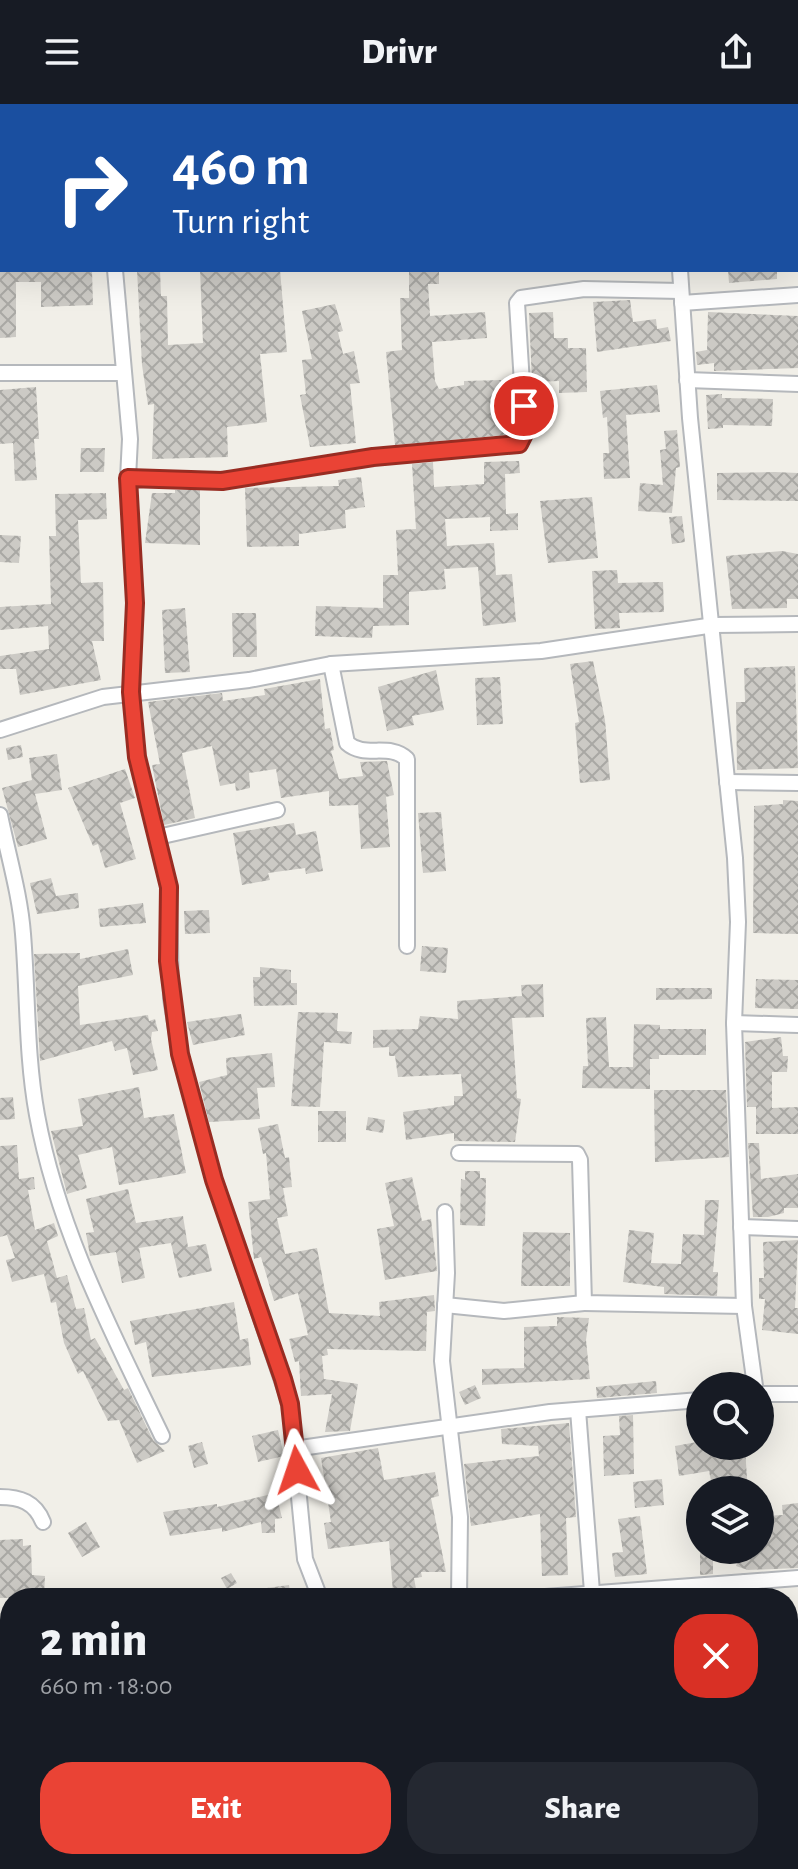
<!DOCTYPE html>
<meta charset="utf-8">
<style>
:root{--surface:#171b24;--page:#242831;--text:#f1f3f6;--muted:#9ea1a6;--accent:#ea4335}
body{margin:0;font-family:"Alegreya Sans",sans-serif;background:var(--page);color:var(--text);height:100vh;display:flex;flex-direction:column;font-size:30px;white-space:nowrap}
*{box-sizing:border-box;margin:0}
p{font-size:26px;color:var(--muted)}
.icon{flex:none;width:44px;height:44px;fill:none;stroke:currentColor;stroke-width:2;stroke-linecap:round;stroke-linejoin:round}
.map{position:relative;flex:1;overflow:hidden}
.sheet{position:absolute;left:0px;top:1484px;width:798px;height:282px;display:flex;flex-direction:column;background:var(--surface);border-radius:32px 32px 0 0;box-shadow:0 8px 32px #0002}
.sheet>*{flex:none}
.top-card{position:absolute;left:0px;top:0px;width:798px;height:168px;box-shadow:0 8px 32px #0002;background:#1a4fa0;color:#fff;overflow:hidden}
.buttons{position:absolute;left:686px;top:1268px;display:grid;gap:16px}
.buttons a{display:grid;place-items:center;width:88px;height:88px;border-radius:50%;background:var(--surface);box-shadow:0 8px 32px #0002;font-size:40px}
.pin{position:absolute;display:grid;place-items:center;width:68px;height:68px;color:#fff;margin:-34px;border:4px solid #fff;border-radius:50%;box-shadow:0 2px 8px #0007}
.me{position:absolute;width:88px;margin:-44px;rotate:355deg;stroke-linejoin:round;filter:drop-shadow(0 0 6px #0008)}
.turn{display:flex;align-items:center;gap:28px;height:168px;padding:0 40px;font-size:36px}
.turn .icon{width:104px;height:104px;stroke-width:2.5}
.turn b{display:block;font-size:56px;line-height:68px}
.round{display:grid;place-items:center;flex:none;width:84px;height:84px;border-radius:32px;background:var(--page)}
.summary{display:flex;align-items:center;justify-content:space-between;height:136px;padding:0 40px}
h1{font-size:48px;font-weight:800;line-height:60px}
.primary-button{display:flex;gap:16px;margin-top:auto;padding:16px 40px}
.primary-button a{flex:1;height:92px;border-radius:32px;background:var(--accent);color:#fff;font-size:32px;font-weight:800;line-height:92px;text-align:center}
.primary-button a+a{background:var(--page);color:var(--text)}
header{display:flex;justify-content:space-between;align-items:center;height:104px;padding:0 40px;background:var(--surface);font-size:36px;font-weight:800}
.map>svg:first-child{display:block}
.building{fill:url(#building-cross-hatch)}
.lines{fill:none;stroke-linecap:round;stroke-linejoin:round}
.minor-casing{stroke:#b5b8bc;stroke-width:18}
.major-casing{stroke:#f2c960;stroke-width:22}
.minor{stroke:#fff;stroke-width:14}
.major{stroke:#fff2af;stroke-width:18}
.route-casing{stroke:#982c22;stroke-width:20}
.route{stroke:#ea4335;stroke-width:14}
</style>
<header><svg class="icon" aria-label="menu" viewBox="0 0 24 24"><path d="M4 6h16M4 12h16M4 18h16"/></svg>Drivr<svg class="icon" aria-label="share" viewBox="0 0 24 24"><path d="M12 15V3M7 8l5-5 5 5M5 13v7h14v-7"/></svg></header>
<div class="map">
<svg width="798" height="1765" viewBox="0 0 798 1765">
<defs>
<pattern id="building-cross-hatch" width="8" height="8" patternUnits="userSpaceOnUse" patternTransform="scale(2)"><rect width="8" height="8" fill="#cccac5"/><path d="M0 0l8 8M0 8l8-8" fill="none" stroke="#a9a8a4"/></pattern>
</defs>
<rect width="100%" height="100%" fill="#f1efe8"/>
<g class="building">
<path d="M0,166H92L93,201L41,203V178H16V233L0,234Z"/>
<path d="M137,166H160L161,192H167L168,241L203,239L200,166H280L287,248L260,250L267,318L227,323L228,353L152,355L154,300L148,301L142,261Z"/>
<path d="M409,166H439V180H428L430,212L485,208L487,234L432,238L435,277L439,285L464,281V277L501,276L506,331L395,341L386,248L402,246L400,194H409Z"/>
<path d="M728,166H777V175L729,179Z"/>
<path d="M630,196L633,218L656,215L657,225L668,223L671,237L597,248L593,198Z"/>
<path d="M335,200L343,227L338,228L343,250L354,247L360,279L350,280L356,339L310,343L300,291L306,290L302,256L312,255L302,207Z"/>
<path d="M553,208L554,234H568V244H586L587,288L559,289V277L532,278L529,209Z"/>
<path d="M708,208L798,212V264L714,267V259L697,261L696,248L707,246Z"/>
<path d="M657,281L660,308L626,311L630,374L604,375L603,349H609L607,313L603,314L600,287Z"/>
<path d="M36,283L39,335H34L37,376L15,377L13,339L0,340V286Z"/>
<path d="M722,290V294L773,295L772,322L723,321V324L708,325L706,291Z"/>
<path d="M677,326L680,363L676,364L672,409L638,407L640,379L663,381L660,346L666,345L664,327Z"/>
<path d="M81,344H105L104,368H80Z"/>
<path d="M519,357L520,369L505,370L506,410L518,409V426L490,427V413L445,415L447,442L494,439L496,471L512,470L516,518L483,522L478,463L444,465L446,485L409,488V521L373,522L372,534L315,532L316,502L383,504V471H398L396,426L416,425L412,360L433,358L434,383L484,380V358Z"/>
<path d="M775,368L798,369V397L717,396V369Z"/>
<path d="M361,373L365,403L345,406L346,424L299,430V442L247,443L245,384L339,382L338,376Z"/>
<path d="M175,386H200V441L145,439L152,389H175Z"/>
<path d="M106,389L107,415L78,416L81,479L103,478L104,537H92L101,576L20,591L16,565H0V552L49,545L48,522L0,526V503L51,500L49,432H56L55,390Z"/>
<path d="M592,393L598,454L548,459L540,397Z"/>
<path d="M682,412L685,438L672,440L669,413Z"/>
<path d="M0,431L21,432L19,459L0,458Z"/>
<path d="M782,447L798,450V495H787V504L732,505L726,452Z"/>
<path d="M617,466L618,479L663,478L664,508L619,509L620,524L595,525L592,467Z"/>
<path d="M185,504L190,568L165,569L162,506Z"/>
<path d="M232,509H256L257,553H233Z"/>
<path d="M593,557L605,616L610,676L580,679L575,619L579,618L570,560Z"/>
<path d="M795,562L798,664L737,666L736,598H745L744,564Z"/>
<path d="M436,566L444,606L412,612L414,621L387,627L378,583Z"/>
<path d="M500,573L503,620L477,621L475,574Z"/>
<path d="M320,575L325,625L330,624L334,646L331,647L339,675L363,672L360,658L387,657L394,691L386,693L390,743L361,745L358,701L329,702V687L281,694L276,665L249,669L250,684L236,687L235,679L220,682L212,642L182,649L195,714L164,721L152,661L160,660L148,598L222,589L223,597L265,591L264,585Z"/>
<path d="M21,641L23,653L8,656L6,644Z"/>
<path d="M57,650L62,686L35,690L47,735L18,743L2,684L32,676L29,654Z"/>
<path d="M125,665L135,694L120,699L136,755L105,764L98,740L93,742L68,684Z"/>
<path d="M783,696L798,697V830L753,829L754,702L783,700Z"/>
<path d="M441,708L446,767L423,769L418,709Z"/>
<path d="M294,719L296,731L316,727L323,767L306,770L305,764L268,769L270,776L242,781L233,729Z"/>
<path d="M51,774L56,792L78,789L79,804L37,810L30,779Z"/>
<path d="M143,799L146,819L100,823L98,805Z"/>
<path d="M209,806L210,829L185,830L184,807Z"/>
<path d="M422,842L448,844L446,869L420,867Z"/>
<path d="M128,845L133,871L78,882L80,921L148,911L149,917L155,915L158,927L152,928L151,935L158,966L133,971L127,944L115,947L112,937L40,957L34,850L80,849V855Z"/>
<path d="M260,863L291,866V879H297V901L254,902L253,873H260Z"/>
<path d="M756,875L798,876V905L755,904Z"/>
<path d="M543,880L544,913L512,914L517,994L521,995L515,1038L454,1037V1029L406,1036L403,1008L454,1001V992H463L461,970L398,973L395,952H389V943L373,944V926L418,925L420,912L458,915L457,897L522,892L521,881Z"/>
<path d="M656,884H712V895L656,896Z"/>
<path d="M298,908L338,909L337,927L352,928L351,940L324,938L320,1003L291,1002Z"/>
<path d="M241,910L245,931L193,941L187,918Z"/>
<path d="M606,913L609,963H633L634,920L660,921V925H706V951H659V955H650V985L582,984L583,962H588L586,914Z"/>
<path d="M781,933L783,952H788L787,968H772V1004L798,1003V1030H756V1003H747L745,938Z"/>
<path d="M272,949L275,983L257,984L260,1015L209,1018L199,978L227,971L226,954Z"/>
<path d="M139,983L144,1014L174,1010L186,1069L119,1081L112,1043L78,1051L87,1084L67,1090L51,1027L83,1022L78,995Z"/>
<path d="M654,986H726L729,1053L655,1058Z"/>
<path d="M13,993L15,1015L0,1016V994Z"/>
<rect x="318" y="1007" width="28" height="31"/>
<path d="M368,1013L385,1016L383,1029L366,1026Z"/>
<path d="M278,1020L285,1054L289,1053L292,1083L283,1084L288,1112L277,1114L285,1150L317,1144L329,1209L380,1212L379,1198L434,1191L435,1207L427,1208L426,1247L327,1245L328,1251L322,1252L324,1275L358,1280L350,1327L325,1328L332,1290L301,1292L299,1257L295,1258L289,1235L308,1231L298,1189L274,1197L261,1153L254,1155L248,1098L270,1095L266,1049L263,1050L258,1024Z"/>
<path d="M748,1039H759L761,1075L798,1070V1104H784V1109L768,1113H753Z"/>
<path d="M17,1041L19,1075L34,1073L35,1085L28,1086L35,1126L54,1119L58,1132L47,1137L57,1174L67,1171L76,1205L84,1204L91,1236L95,1234L124,1286L128,1284L153,1336L165,1347L137,1359L119,1316L108,1317L83,1267L78,1270L64,1239L56,1198L51,1199L44,1170L12,1178L6,1156L15,1154L7,1131L0,1133V1042Z"/>
<path d="M465,1067H480V1074H486L485,1122L460,1121L461,1075L465,1076Z"/>
<path d="M412,1073L422,1117L431,1115L437,1167L385,1176L377,1125L394,1122L385,1079Z"/>
<path d="M128,1085L136,1119L183,1112L188,1143L206,1140L212,1167L179,1174L171,1139L139,1144L145,1174L122,1179L116,1148L90,1152L86,1129L94,1128L86,1095Z"/>
<path d="M705,1096H719L713,1168H718L717,1192L664,1190V1183L623,1178L629,1126L654,1129L651,1159L681,1160L683,1130L704,1131Z"/>
<path d="M523,1128L570,1129V1182H521Z"/>
<path d="M798,1136L795,1204H798V1230L762,1226L765,1195H759V1174H764L763,1138Z"/>
<path d="M234,1198L240,1236L248,1234L251,1261L152,1273L146,1238L135,1241L130,1217Z"/>
<path d="M557,1213L589,1214L586,1236L590,1275L482,1281V1265L524,1264V1223L557,1222Z"/>
<path d="M656,1277L657,1289L597,1294L596,1283Z"/>
<path d="M475,1281L481,1294L465,1301L459,1288Z"/>
<path d="M633,1311L634,1370L604,1372L603,1332L620,1331L619,1312Z"/>
<path d="M569,1319L576,1413L566,1414L568,1471L542,1472L540,1410L471,1422L464,1360L539,1352L538,1342L502,1340L501,1325Z"/>
<path d="M278,1326L284,1352L258,1358L252,1332Z"/>
<path d="M202,1338L208,1360L194,1364L188,1342Z"/>
<path d="M697,1338L698,1342H745L747,1375H743V1386H713L709,1367L679,1372L675,1342Z"/>
<path d="M378,1344L384,1376L435,1368L439,1392L431,1394L446,1468H421L422,1473L414,1474L416,1485L393,1489L389,1437L328,1445L324,1419L331,1418L321,1354Z"/>
<path d="M662,1375L664,1401L635,1404L633,1378Z"/>
<path d="M276,1389L282,1414L275,1415V1429H262L261,1418L222,1428V1424L170,1432L163,1408L217,1400V1403Z"/>
<path d="M798,1399V1464L748,1466L736,1462L741,1448L751,1451V1446H760V1412L783,1411L782,1401Z"/>
<path d="M640,1412L647,1470L615,1473L612,1449L623,1448L618,1415Z"/>
<path d="M86,1418L100,1443L82,1453L68,1429Z"/>
<path d="M23,1435V1442L31,1441L32,1471L45,1472L44,1493L0,1494V1436Z"/>
<path d="M700,1446H713V1470L700,1471Z"/>
<path d="M231,1469L237,1479L227,1485L221,1474Z"/>
<path d="M289,1481L291,1494H246L245,1487Z"/>
</g>
<g class="lines">
<defs>
<g id="minor">
<path d="M109,0V2"/>
<path d="M681,2V0"/>
<path d="M115,166L130,335L128,374L135,499L131,588L137,653L169,783L171,894L180,950L214,1076L290,1300L305,1455L320,1494"/>
<path d="M680,166L690,314L735,754L738,818L734,919L744,1202L755,1282"/>
<path d="M682,199L798,191"/>
<path d="M0,269H123"/>
<path d="M687,276L798,280"/>
<path d="M128,374L222,377L373,353L519,340L525,328L517,199L521,194L584,185L681,187"/>
<path d="M331,560L347,639C365,655 389,638 407,655V842"/>
<path d="M0,626L103,593L249,576L331,560L541,547L714,521L798,520"/>
<path d="M727,678L798,679"/>
<path d="M0,711C8,751 20,790 23,830C28,891 26,951 37,1011C58,1126 112,1228 162,1332"/>
<path d="M158,733L277,706"/>
<path d="M734,919L798,921"/>
<path d="M459,1049L577,1050L580,1056L584,1199L744,1202"/>
<path d="M445,1108L447,1169L442,1257L460,1413L459,1494"/>
<path d="M741,1123L798,1125"/>
<path d="M445,1201L504,1207L584,1199"/>
<path d="M760,1290H798"/>
<path d="M578,1306L592,1488"/>
<path d="M294,1345L550,1308L700,1296"/>
<path d="M0,1393C20,1393 35,1398 43,1418"/>
<path d="M532,1494L745,1478"/>
<path d="M746,1494L745,1478L798,1474"/>
<path d="M788,1709L798,1757"/>
<path d="M155,1756V1765"/>
<path d="M379,1756V1765"/>
<path d="M528,1756L530,1765"/>
<path d="M611,1756L613,1765"/>
<path d="M81,1765L87,1761L118,1765"/>
</g>
<g id="major">
<path d="M581,2L601,0"/>
<path d="M0,59H2"/>
</g>
</defs>
<use href="#minor" class="minor-casing"/>
<use href="#major" class="major-casing"/>
<use href="#minor" class="minor"/>
<use href="#major" class="major"/>
</g>
<g class="lines">
<defs>
<path id="route" d="M297,1366L290,1300L283,1275L214,1076L180,950L168,857L169,783L137,653L131,588L135,499L128,374L222,377L373,353L519,340L525,328L524,302"/>
</defs>
<use href="#route" class="route-casing"/>
<use href="#route" class="route"/>
</g>
</svg>
<div class="buttons">
<a><svg class="icon" aria-label="search" viewBox="0 0 24 24"><circle cx="10" cy="10" r="6"/><path d="M15 15l6 6"/></svg></a>
<a><svg class="icon" aria-label="layers" viewBox="0 0 24 24"><path d="M12 4l9 5-9 5-9-5zM3 14l9 5 9-5"/></svg></a>
</div>
<div class="pin" style="left:524px;top:302px;background:#d93025"><svg class="icon" aria-label="arrive" viewBox="0 0 24 24"><path d="M6 21V4h12l-3 4 3 4H6"/></svg></div>
<svg class="me" style="left:297px;top:1366px" viewBox="-20 -20 40 40"><path d="M0-17L14 15 0 8-14 15z" fill="#ea4335" stroke="#fff" stroke-width="4"/></svg>
<div class="top-card">
<div class="turn"><svg class="icon" aria-label="right" viewBox="0 0 24 24"><path d="M7 20v-9h11M14 6l5 5-5 5"/></svg><div><b>460 m</b>Turn right</div></div>
</div>
<section class="sheet">
<div class="summary"><div><h1>2 min</h1><p>660 m · 18:00</p></div><a class="round" style="background:#d93025;color:#fff"><svg class="icon" aria-label="close" viewBox="0 0 24 24"><path d="M6 6l12 12M18 6L6 18"/></svg></a></div>
<div class="primary-button"><a>Exit</a><a>Share</a></div>
</section>
</div>
